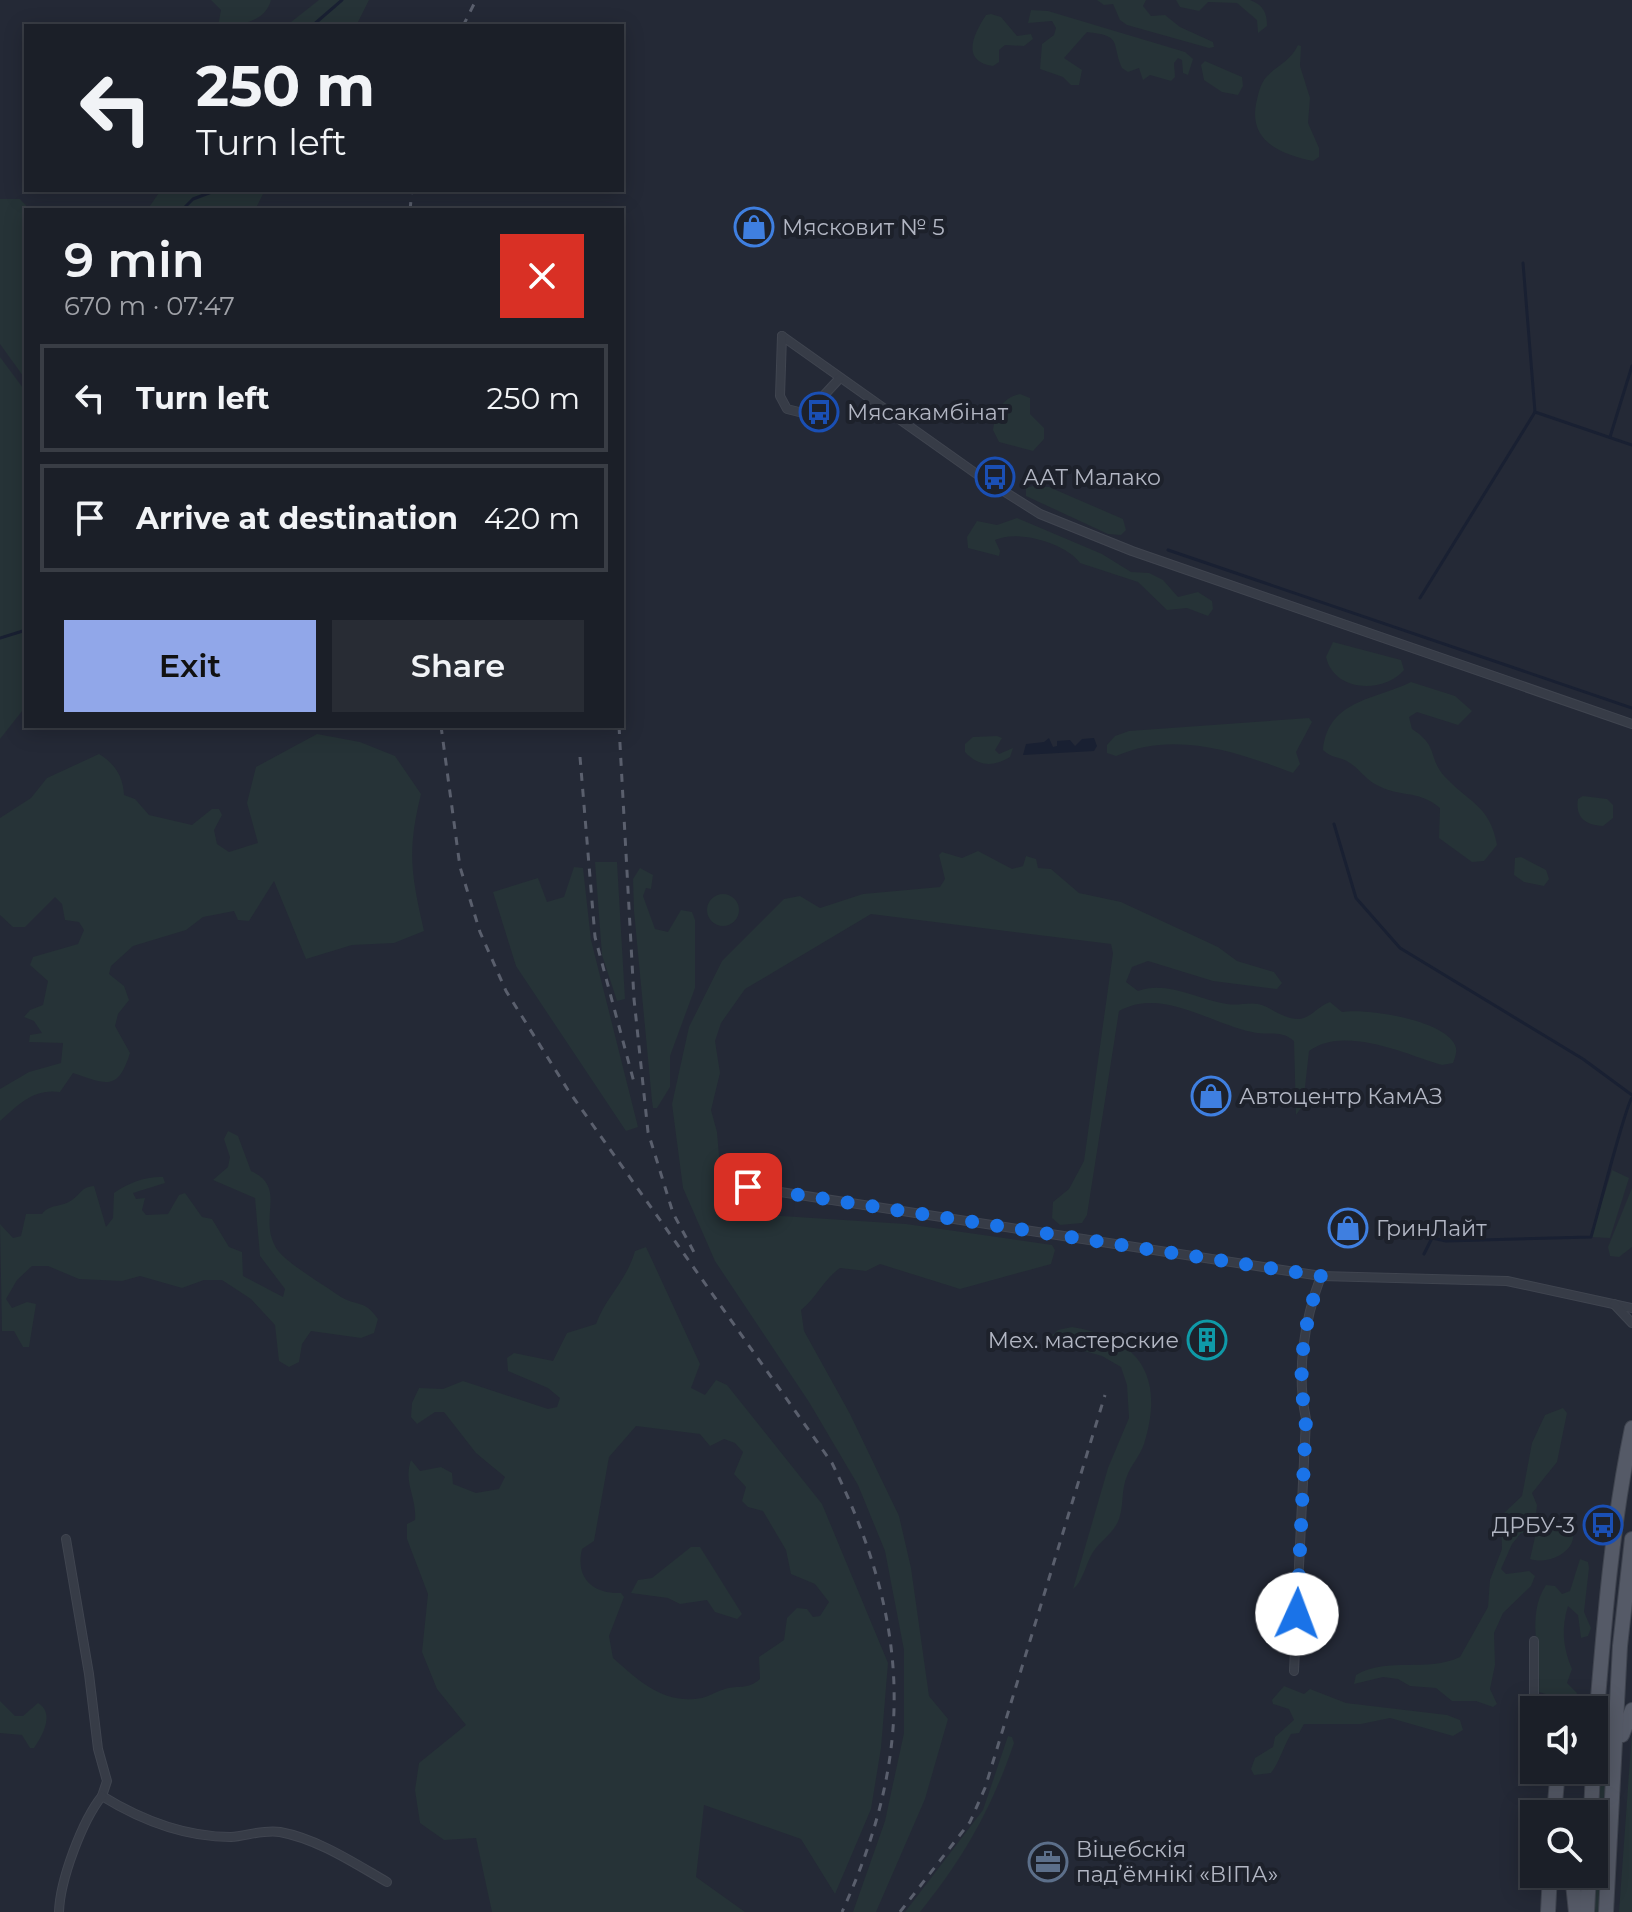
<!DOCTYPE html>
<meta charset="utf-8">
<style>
:root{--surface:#1b1f28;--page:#282c34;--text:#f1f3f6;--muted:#a0a2a8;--line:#393d45;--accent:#91a7e9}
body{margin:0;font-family:Montserrat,sans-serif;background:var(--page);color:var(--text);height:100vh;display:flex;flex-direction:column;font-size:30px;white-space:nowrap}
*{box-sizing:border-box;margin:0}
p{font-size:26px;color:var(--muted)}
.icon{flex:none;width:44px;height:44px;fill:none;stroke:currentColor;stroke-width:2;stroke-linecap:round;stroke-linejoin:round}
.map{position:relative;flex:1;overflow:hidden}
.sheet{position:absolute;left:24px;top:208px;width:600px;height:520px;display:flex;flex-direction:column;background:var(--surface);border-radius:0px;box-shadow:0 4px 20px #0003,0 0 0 2px var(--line)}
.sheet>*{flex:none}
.guide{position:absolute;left:24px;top:24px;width:600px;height:168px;border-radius:0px;box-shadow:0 4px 20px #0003,0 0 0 2px var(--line);background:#1b1f28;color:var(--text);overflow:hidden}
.buttons{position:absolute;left:1520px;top:1696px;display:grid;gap:16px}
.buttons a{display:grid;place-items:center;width:88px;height:88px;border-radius:0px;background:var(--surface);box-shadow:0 4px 20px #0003,0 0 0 2px var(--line);font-size:40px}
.pin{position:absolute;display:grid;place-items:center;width:68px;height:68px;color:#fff;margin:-34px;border-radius:16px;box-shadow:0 4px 12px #0006}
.me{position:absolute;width:88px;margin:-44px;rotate:2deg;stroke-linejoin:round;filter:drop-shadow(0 0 6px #0008)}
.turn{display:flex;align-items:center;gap:28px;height:168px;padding:0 40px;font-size:36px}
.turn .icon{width:104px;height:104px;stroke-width:2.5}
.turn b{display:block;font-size:56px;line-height:68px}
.round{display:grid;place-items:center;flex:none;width:84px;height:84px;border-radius:0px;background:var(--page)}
.head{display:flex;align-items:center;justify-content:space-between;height:136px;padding:0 40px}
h1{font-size:48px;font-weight:600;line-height:60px}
.cta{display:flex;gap:16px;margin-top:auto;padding:16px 40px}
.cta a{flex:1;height:92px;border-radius:0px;background:var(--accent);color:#111;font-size:32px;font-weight:600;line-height:92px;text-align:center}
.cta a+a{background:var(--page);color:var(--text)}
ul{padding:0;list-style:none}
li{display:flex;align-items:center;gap:24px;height:108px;margin:0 16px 12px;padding:0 24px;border:4px solid var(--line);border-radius:0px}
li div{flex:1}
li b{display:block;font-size:30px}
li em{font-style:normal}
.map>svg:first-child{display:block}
.green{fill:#263337;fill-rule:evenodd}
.water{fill:#192032}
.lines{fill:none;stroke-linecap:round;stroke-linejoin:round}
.stream{stroke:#192032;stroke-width:3}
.street-casing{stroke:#404550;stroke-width:10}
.primary-casing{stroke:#404550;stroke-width:16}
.street{stroke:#373c47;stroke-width:8}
.primary{stroke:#555a67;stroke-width:14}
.rail{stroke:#5a5f6d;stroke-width:3;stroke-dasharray:8 8;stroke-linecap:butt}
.route{stroke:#1a73e8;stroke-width:14;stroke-dasharray:0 25.2}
.labels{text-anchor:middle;stroke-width:8;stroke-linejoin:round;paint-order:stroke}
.poi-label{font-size:22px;fill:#b2b6c3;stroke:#1d212b;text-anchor:start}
</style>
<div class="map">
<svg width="1632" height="1912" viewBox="0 0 1632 1912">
<rect width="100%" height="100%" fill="#242936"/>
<g class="green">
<path d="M211,0H271C265,23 238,26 218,26L221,10Z"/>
<path d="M319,0H369L356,26H286Z"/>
<path d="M1097,0H1146L1143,6L1151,16L1165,15L1180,27L1213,42L1214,47L1209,48L1127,25L1120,20L1113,4L1104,5Z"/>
<path d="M1176,0H1250C1263,5 1267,12 1267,26L1258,33L1257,20L1237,3L1208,2L1199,11L1180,7Z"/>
<path d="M1031,10L1048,11L1185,52L1193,59L1188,75L1183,73L1182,60L1178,58L1174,63L1175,77L1171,81L1150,75L1143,80L1139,68L1128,72L1122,68C1111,42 1123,36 1087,32L1064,58L1082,70L1079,85H1071L1063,77L1040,69L1042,44L1054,35L1056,28L1052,21L1028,23Z"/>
<path d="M991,14L1001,17L1017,36L1031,34L1033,39L1024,46L1005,45L999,50V62L993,66C959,61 975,32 986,15Z"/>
<path d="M1298,45L1301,46L1300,66L1310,98L1308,123L1319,148V157L1313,161C1281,154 1249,142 1256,104C1258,96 1259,88 1264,80C1274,66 1290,63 1298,45Z"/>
<path d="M1205,61L1242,77L1243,86L1238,95L1222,92L1204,80L1201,65Z"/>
<path d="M161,190H265L255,210H147Z"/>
<path d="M0,199H20L30,210H26V380L0,344Z"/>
<path d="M0,357L26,392V706L0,739Z"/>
<path d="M1020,394L1030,398V414L1044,428V439L1033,451L999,442L993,430C996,412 1001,398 1020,394Z"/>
<path d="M1033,486L1049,487L1123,519L1126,530L1121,535L1108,534L1026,496V488Z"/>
<path d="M1017,518L1102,554L1131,572L1149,573L1163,580L1178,597L1198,592L1212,601L1213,609L1208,616L1187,608L1167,610L1138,582L1080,563C1066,543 1017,529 995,540L1000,551L999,556L968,548L967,537L977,521L997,525Z"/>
<path d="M1333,642L1401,660L1404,670C1383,694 1334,692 1326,657Z"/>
<path d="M1411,682L1455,696L1472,711L1458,725L1417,712L1409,717L1412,729C1440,747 1427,758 1446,778C1471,804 1490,806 1497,845L1484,861L1472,862L1439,838L1440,808C1418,789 1398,798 1375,784C1366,779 1359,769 1350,763C1340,756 1332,759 1323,750C1328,700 1374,700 1411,682Z"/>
<path d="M1309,718L1312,722L1296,752L1300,764L1293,773C1237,752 1175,730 1116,756L1107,753V745L1115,736L1129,731Z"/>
<path d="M317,734L360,742L395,756L421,794C407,851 411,874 424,931L394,943L352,945L306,959L274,881L249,921L238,920L234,911L203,917L186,930L133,946L111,966L109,974L124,986L129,1000L118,1014L115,1026L130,1053C118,1092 106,1084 73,1073L60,1092C34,1088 19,1104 0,1121V1089L29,1072L61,1063L63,1043L29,1042L30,1035L42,1033L34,1021L24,1017L30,1010L43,1005L48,981L30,965L33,957L78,944L84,930L79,922L65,920L62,904L55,897L25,927H13L0,915V818L31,798L47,778L99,754C115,764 123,776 124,795L135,799L149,815L192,825L212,809H219L222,815L214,830L217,844L229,852L258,843L247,803L256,767Z"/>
<path d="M997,736L1002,738L995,750L999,754L1013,748L1010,757C993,767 979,767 965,752V744L973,737Z"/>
<path d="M1583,796L1607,799L1613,805V818L1603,826C1585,825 1575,817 1578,799Z"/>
<path d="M978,851L1012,869L1023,866L1026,856L1036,859L1038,868L1051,869L1079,893L1121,902L1218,947L1237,961L1274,972L1282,983L1277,989L1213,981L1148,961L1132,967L1126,982L1138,991C1167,980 1197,999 1227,1004C1237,1006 1248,1002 1258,1004C1272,1007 1282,1019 1299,1019C1311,1018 1318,1006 1330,1002L1342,1012C1367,1008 1444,1020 1455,1045C1458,1051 1455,1057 1453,1063L1442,1065C1405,1054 1344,1025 1309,1051L1303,1105L1296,1115L1294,1041C1281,1029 1267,1036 1252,1032C1209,1023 1161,987 1119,1011L1087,1215L1082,1223L1060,1225L1052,1218L1053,1202L1069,1189L1084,1161L1113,953L1111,944L871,914L745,989L721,1023L715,1041L720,1073L711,1110L717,1132L721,1179L752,1214L906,1224L1052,1245L1055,1250L1051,1264L960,1289L880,1264L866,1271L840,1268C824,1279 817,1297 801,1310L804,1331L850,1414L899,1516L911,1568L929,1696L948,1719L925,1799L876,1912H853L885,1821L904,1733V1650L885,1551L858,1485L809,1402L715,1261L683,1188L672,1104L689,1027L722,961L784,899L800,896L820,908L863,894L940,887L945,879L939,855L942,852L962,858Z"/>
<path d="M1521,857L1546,870L1549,879L1544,886L1524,882L1514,875L1515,858Z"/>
<path d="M595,862H617L625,999L617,1001L602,955Z"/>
<path d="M574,867L583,868L591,940L638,1127L626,1131L516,966L493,892L538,878L547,902L564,897Z"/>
<path d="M640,868L653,875L651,889L646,888L643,896L655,929L668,932L681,910L692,912L695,920V988L670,1056V1087L657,1108H653L652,1101L634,911L633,879Z"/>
<circle cx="723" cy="910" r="16"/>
<path d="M228,1131L238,1136L251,1171C287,1187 259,1216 275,1246C282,1261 323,1284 338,1295C354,1307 364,1298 378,1319L374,1333L361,1338L311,1331L302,1344L299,1362L289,1367L279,1361L275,1325L251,1299L222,1280H204L182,1288L140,1276L122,1281L79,1279L48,1266H32L17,1280L6,1299L12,1308L27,1302L36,1304L29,1347H23L14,1331H2L0,1224L13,1238L21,1236L26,1214H42C51,1203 61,1208 72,1200C81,1194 81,1187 94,1186L106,1227L113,1218L114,1193C127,1183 147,1176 163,1177L165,1183L133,1193L136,1199L145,1198L142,1210L146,1215L168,1214L179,1195L185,1193L202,1217L212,1219L229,1247L242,1252L243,1276L283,1297L285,1289L260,1256L255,1198L213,1180L228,1167L230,1157L224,1139Z"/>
<path d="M1612,1170L1629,1178L1610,1238L1591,1237Z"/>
<path d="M1632,1188V1247L1619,1257L1610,1256L1608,1247Z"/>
<path d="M646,1247L700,1364L691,1388L705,1395L716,1380L727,1385L822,1504L888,1663L881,1748L871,1809L835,1894L801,1839L704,1805L696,1877L745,1912H492L476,1838L444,1840L420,1823L415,1790L419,1763L466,1725L437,1689L422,1652L428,1594L407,1539V1524L415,1520C417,1497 403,1483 411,1460L420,1471L441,1467L452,1473L453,1484L476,1493L499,1489L505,1477L476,1453L444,1412H435L417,1424L411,1417L412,1403L419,1388L443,1389L463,1381L548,1409L557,1407L560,1398L548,1388L508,1371L507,1358L514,1353L553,1361L567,1333L596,1324C607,1295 626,1282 635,1251ZM636,1426L700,1434L710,1446L724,1439L735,1443L743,1452L734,1474L746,1487L742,1501L748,1507L763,1511L786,1550L791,1574L815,1584L829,1602L820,1616L813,1617L807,1609L797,1608L787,1618L784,1640L759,1657L760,1679C747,1690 739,1685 725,1689C717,1691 710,1696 702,1698C664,1705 639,1681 613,1658L609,1636L624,1597L621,1593C593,1594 575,1578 582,1549L594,1541L609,1457Z"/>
<path d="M1072,1327C1140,1338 1165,1377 1144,1444C1140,1456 1131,1465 1127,1476C1121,1490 1124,1505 1119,1519C1114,1533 1101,1540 1093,1552C1086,1563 1083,1582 1073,1589L1108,1468L1129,1418L1127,1385L1121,1367L1102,1356L1056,1343L1050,1337L1058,1330Z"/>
<path d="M1563,1408L1567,1413L1557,1462L1532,1493L1537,1505L1535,1524L1543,1530L1573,1531C1577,1552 1548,1565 1530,1559L1535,1537L1531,1533H1521L1512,1544L1501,1569L1506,1574L1529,1571L1535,1576L1531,1586L1503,1613L1494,1633L1495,1665L1490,1689L1497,1704L1493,1707L1476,1701H1452L1436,1688L1410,1686L1398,1679L1383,1677L1354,1684L1356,1675C1388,1656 1426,1673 1460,1657L1488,1607L1490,1580L1502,1549L1501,1522L1504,1513L1522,1496L1532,1443L1545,1415Z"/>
<path d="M691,1547H700L742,1614L737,1619L715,1612L707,1600L680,1604L668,1598L631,1593L638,1580L652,1578Z"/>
<path d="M1580,1559L1588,1562L1589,1568L1584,1612L1591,1628L1588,1636L1581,1638L1578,1615L1568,1606C1561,1628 1563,1648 1572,1669L1567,1683L1577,1693L1576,1699L1571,1702L1539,1692C1542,1657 1525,1616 1546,1585L1555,1586L1562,1594L1570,1591Z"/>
<path d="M1284,1686L1304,1694L1310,1689L1346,1703L1447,1715L1460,1720L1463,1730L1453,1736L1390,1718L1361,1724H1304L1299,1733L1291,1734C1283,1747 1280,1761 1271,1773L1254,1775L1251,1769L1255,1758L1273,1747L1275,1737L1294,1720L1289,1709L1273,1704L1272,1700Z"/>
<path d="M0,1701L15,1716H23L38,1703C55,1713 43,1735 34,1748H30L22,1735L0,1733Z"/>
<path d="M1602,1728L1608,1729L1599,1912H1594Z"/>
<path d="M1632,1732V1912H1619Z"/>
<path d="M1008,1736L1012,1737L1014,1743C992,1808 963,1859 920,1912H905L983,1810Z"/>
</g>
<path class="water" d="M1049,738L1053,747L1057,746V741L1070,740L1075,746L1082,739L1094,738L1097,746L1094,751L1023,755L1026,744L1044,742Z"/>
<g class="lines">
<g class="stream">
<path d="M312,26L342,0"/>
<path d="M182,210L193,199L217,190"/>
<path d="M1523,263L1535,412L1632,445"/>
<path d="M1610,437L1632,366"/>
<path d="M1168,550L1632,708"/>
<path d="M1420,598L1535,412"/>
<path d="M0,638L26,630"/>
<path d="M1334,824L1356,898L1400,948L1583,1059L1632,1095"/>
<path d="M1424,1254L1432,1238L1446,1241L1591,1237C1597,1217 1626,1103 1632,1098"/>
</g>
<defs>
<g id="street">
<path d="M782,336L978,475L1040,514L1132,551L1632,724"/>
<path d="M782,336L780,396L787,409L803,413L814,406L839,379"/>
<path d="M748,1187L1321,1276L1507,1281L1632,1308"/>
<path d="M1614,1304L1632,1323"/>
<path d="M66,1539L89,1674L98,1749L107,1781L102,1796C141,1820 184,1837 231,1837C246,1836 265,1829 280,1832C318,1839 354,1863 387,1882"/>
<path d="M1534,1641V1719"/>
<path d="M1294,1671L1306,1419C1296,1372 1304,1321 1321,1276"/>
<path d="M59,1912C60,1880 82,1821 102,1796"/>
</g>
<g id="primary">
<path d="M1582,1710L1598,1702"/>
<path d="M1622,1735L1632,1710"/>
<path d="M1594,1747C1603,1639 1610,1534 1632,1428"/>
<path d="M1554,1814L1558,1770"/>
<path d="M1591,1814L1593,1770"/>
<path d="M1572,1874L1576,1912"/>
<path d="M1548,1912L1550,1874"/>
<path d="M1587,1912L1589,1874"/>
<path d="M1606,1912L1620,1646L1632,1539"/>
</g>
</defs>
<use href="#street" class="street-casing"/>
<use href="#primary" class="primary-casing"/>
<use href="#street" class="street"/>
<use href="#primary" class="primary"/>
<g class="rail">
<path d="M463,26L476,0"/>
<path d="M410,210L412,190"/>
<path d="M441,726L460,867L480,932L506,991L568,1090L832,1463C910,1622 916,1750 842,1912"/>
<path d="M619,726L634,999L648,1132L673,1213L696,1256"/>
<path d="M580,757L595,937L635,1086"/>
<path d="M900,1912L970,1822L985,1788L1105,1395"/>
</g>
</g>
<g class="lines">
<path class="route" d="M748,1187L1321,1276C1304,1321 1296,1371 1306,1419L1297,1614"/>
</g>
<defs>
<symbol id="shop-ring" viewBox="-11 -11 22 22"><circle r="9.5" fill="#1d212b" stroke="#3f7fe0" stroke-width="1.5"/><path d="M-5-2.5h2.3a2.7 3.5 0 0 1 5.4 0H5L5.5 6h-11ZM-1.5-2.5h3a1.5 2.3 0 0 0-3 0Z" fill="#3f7fe0"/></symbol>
<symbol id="bus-ring" viewBox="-11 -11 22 22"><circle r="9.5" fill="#1d212b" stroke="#1a4fb4" stroke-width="1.5"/><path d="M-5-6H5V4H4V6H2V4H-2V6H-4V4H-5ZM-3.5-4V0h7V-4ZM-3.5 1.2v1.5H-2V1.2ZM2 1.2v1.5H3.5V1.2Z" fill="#1a4fb4"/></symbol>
<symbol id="building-ring" viewBox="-11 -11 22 22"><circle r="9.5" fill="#1d212b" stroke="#0f9aa8" stroke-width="1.5"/><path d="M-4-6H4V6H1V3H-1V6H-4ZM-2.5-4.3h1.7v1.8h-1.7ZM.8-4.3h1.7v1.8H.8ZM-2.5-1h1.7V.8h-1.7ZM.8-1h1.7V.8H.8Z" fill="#0f9aa8"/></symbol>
<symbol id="office-ring" viewBox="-11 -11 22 22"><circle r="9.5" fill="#1d212b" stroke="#5c6f8a" stroke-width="1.5"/><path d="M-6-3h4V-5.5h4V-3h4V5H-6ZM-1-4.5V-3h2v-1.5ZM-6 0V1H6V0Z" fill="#5c6f8a"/></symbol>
</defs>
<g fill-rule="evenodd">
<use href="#shop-ring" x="732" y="205" width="44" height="44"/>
<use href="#bus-ring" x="797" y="390" width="44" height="44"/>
<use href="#bus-ring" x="973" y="455" width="44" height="44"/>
<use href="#shop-ring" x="1189" y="1074" width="44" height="44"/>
<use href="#shop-ring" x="1326" y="1206" width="44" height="44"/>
<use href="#building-ring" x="1185" y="1318" width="44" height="44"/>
<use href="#bus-ring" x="1581" y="1503" width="44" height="44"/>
<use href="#office-ring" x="1026" y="1840" width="44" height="44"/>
</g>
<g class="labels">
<g class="poi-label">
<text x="782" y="235">Мясковит № 5</text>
<text x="847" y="420">Мясакамбінат</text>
<text x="1023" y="485">ААТ Малако</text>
<text x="1239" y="1104">Автоцентр КамАЗ</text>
<text x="1376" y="1236">ГринЛайт</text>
<text x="1179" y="1348" text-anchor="end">Мех. мастерские</text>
<text x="1575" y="1533" text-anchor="end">ДРБУ-3</text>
<text x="1076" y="1857">Віцебскія<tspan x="1076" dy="25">падʼёмнікі «ВІПА»</tspan></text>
</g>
</g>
</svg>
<div class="buttons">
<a><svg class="icon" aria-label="sound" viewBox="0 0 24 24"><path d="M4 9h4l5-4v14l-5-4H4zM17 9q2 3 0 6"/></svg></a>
<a><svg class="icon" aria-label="search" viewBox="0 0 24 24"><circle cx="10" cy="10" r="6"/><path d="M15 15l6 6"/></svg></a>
</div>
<div class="pin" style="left:748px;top:1187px;background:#d93025"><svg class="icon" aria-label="arrive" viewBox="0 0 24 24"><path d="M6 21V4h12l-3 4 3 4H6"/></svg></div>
<svg class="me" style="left:1297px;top:1614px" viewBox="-20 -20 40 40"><circle r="19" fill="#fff"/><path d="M0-13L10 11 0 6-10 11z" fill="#1a73e8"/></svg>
<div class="guide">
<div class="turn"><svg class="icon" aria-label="left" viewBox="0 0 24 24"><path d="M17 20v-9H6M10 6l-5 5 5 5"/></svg><div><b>250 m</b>Turn left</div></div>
</div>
<section class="sheet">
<div class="head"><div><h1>9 min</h1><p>670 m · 07:47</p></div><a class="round" style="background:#d93025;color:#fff"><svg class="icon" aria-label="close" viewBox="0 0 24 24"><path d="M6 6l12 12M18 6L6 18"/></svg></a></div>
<ul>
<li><svg class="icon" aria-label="left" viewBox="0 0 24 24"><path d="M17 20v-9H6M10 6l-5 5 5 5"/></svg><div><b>Turn left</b></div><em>250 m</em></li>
<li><svg class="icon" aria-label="arrive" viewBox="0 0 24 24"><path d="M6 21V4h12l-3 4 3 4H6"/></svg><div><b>Arrive at destination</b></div><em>420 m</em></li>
</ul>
<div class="cta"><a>Exit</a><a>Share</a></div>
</section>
</div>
